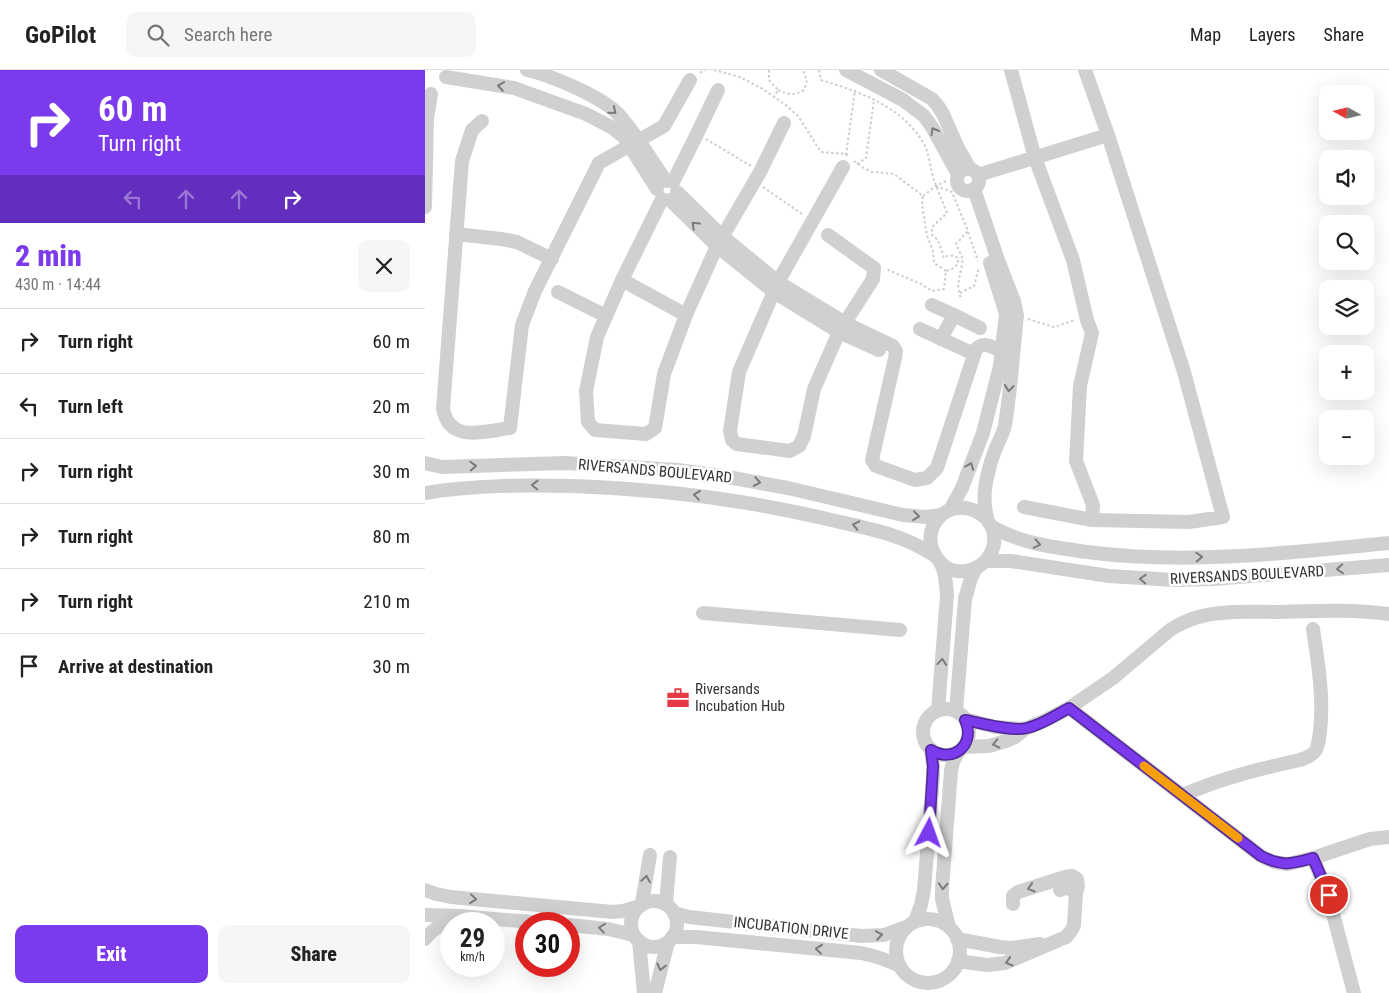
<!DOCTYPE html>
<meta charset="utf-8">
<style>
:root{--surface:#fff;--page:#f6f6f6;--text:#222;--muted:#767676;--line:#e0e0e0;--accent:#7c3aed}
body{margin:0;font-family:"Roboto Condensed",sans-serif;background:var(--page);color:var(--text);height:100vh;display:flex;flex-direction:column;font-size:19px;white-space:nowrap}
*{box-sizing:border-box;margin:0}
p{font-size:16px;color:var(--muted)}
.icon{flex:none;width:28px;height:28px;fill:none;stroke:currentColor;stroke-width:2;stroke-linecap:round;stroke-linejoin:round}
.map{position:relative;flex:1;overflow:hidden}
.panel{display:flex;flex-direction:column;background:var(--surface);width:425px}
.panel>*{flex:none}
.guide{background:#7c3aed;color:#fff;overflow:hidden}
.needle{width:32px;rotate:278deg}
.fabs{position:absolute;left:894px;top:15px;display:grid;gap:10px}
.fabs a{display:grid;place-items:center;width:55px;height:55px;border-radius:10px;background:var(--surface);box-shadow:0 5px 20px #0002;font-size:25px}
.speed{position:absolute;left:15px;top:842px;display:flex;gap:10px;font-size:25px;font-weight:700;text-align:center}
.speed>*{display:grid;place-content:center;width:65px;height:65px;border-radius:50%;background:var(--surface);box-shadow:0 5px 20px #0002;line-height:1}
.speed small{font-size:12px;font-weight:400}
.speed .limit{border:8px solid #d22;background:#fff;color:#111}
.pin{position:absolute;display:grid;place-items:center;width:42px;height:42px;color:#fff;margin:-21px;border:2px solid #fff;border-radius:50%;box-shadow:0 1px 5px #0007}
.me{position:absolute;width:55px;margin:-28px;rotate:4deg;stroke-linejoin:round;filter:drop-shadow(0 0 4px #0008)}
.turn{display:flex;align-items:center;gap:18px;height:105px;padding:0 15px;font-size:22px}
.turn .icon{width:65px;height:65px;stroke-width:2.5}
.turn b{display:block;font-size:35px;line-height:42px}
.lanes{display:flex;align-items:center;height:48px;padding:0 15px;background:#0003;justify-content:center;gap:25px;direction:ltr}
.lanes .off{opacity:.35}
.round{display:grid;place-items:center;flex:none;width:52px;height:52px;border-radius:10px;background:var(--page)}
.summary{display:flex;align-items:center;justify-content:space-between;height:85px;padding:0 15px}
h1{font-size:30px;font-weight:800;line-height:38px;color:var(--accent)}
.cta{display:flex;gap:10px;margin-top:auto;padding:10px 15px}
.cta a{flex:1;height:58px;border-radius:10px;background:var(--accent);color:#fff;font-size:20px;font-weight:800;line-height:58px;text-align:center}
.cta a+a{background:var(--page);color:var(--text)}
ul{padding:0;list-style:none}
li{display:flex;align-items:center;gap:15px;height:65px;padding:0 15px;border-top:1px solid var(--line)}
li div{flex:1}
li b{display:block;font-size:19px}
li em{font-style:normal}
header{display:flex;align-items:center;gap:30px;box-sizing:border-box;height:70px;padding:0 25px;background:var(--surface);border-bottom:1px solid var(--line)}
header strong{font-size:24px}
nav{display:flex;gap:28px;margin-inline-start:auto;font-size:18px}
.search{width:350px;height:45px;background:var(--page);display:flex;align-items:center;gap:12px;box-sizing:border-box;padding:0 18px;border-radius:10px;color:var(--muted);font-size:19px}
main{display:flex;flex:1;min-height:0}
.map>svg:first-child{display:block}
.lines{fill:none;stroke-linecap:round;stroke-linejoin:round}
.path{stroke:#cdcdcd;stroke-width:2;stroke-dasharray:2.5 2.5;stroke-linecap:butt}
.minor{stroke:#d0d0d0;stroke-width:14}
.oneway{stroke:#7a7a7a}
.route-casing{stroke:#51269a;stroke-width:12}
.route{stroke:#7c3aed;stroke-width:9}
.slow{stroke:#f59e0b;stroke-width:9}
.labels{text-anchor:middle;stroke-width:5;stroke-linejoin:round;paint-order:stroke}
.street-label{font-size:15px;fill:#333;stroke:#fff}
.poi-label{font-size:15px;fill:#333;stroke:#fff;text-anchor:start}
</style>
<header>
<strong>GoPilot</strong>
<div class="search"><svg class="icon" aria-label="search" viewBox="0 0 24 24"><circle cx="10" cy="10" r="6"/><path d="M15 15l6 6"/></svg>Search here</div>
<nav><a>Map</a><a>Layers</a><a>Share</a></nav>
</header>
<main>
<section class="panel">
<div class="guide">
<div class="turn"><svg class="icon" aria-label="right" viewBox="0 0 24 24"><path d="M7 20v-9h11M14 6l5 5-5 5"/></svg><div><b>60 m</b>Turn right</div></div>
<div class="lanes"><svg class="icon off" aria-label="left" viewBox="0 0 24 24"><path d="M17 20v-9H6M10 6l-5 5 5 5"/></svg><svg class="icon off" aria-label="ahead" viewBox="0 0 24 24"><path d="M12 20V5M6 11l6-6 6 6"/></svg><svg class="icon off" aria-label="ahead" viewBox="0 0 24 24"><path d="M12 20V5M6 11l6-6 6 6"/></svg><svg class="icon" aria-label="right" viewBox="0 0 24 24"><path d="M7 20v-9h11M14 6l5 5-5 5"/></svg></div>
</div>
<div class="summary"><div><h1>2 min</h1><p>430 m · 14:44</p></div><a class="round"><svg class="icon" aria-label="close" viewBox="0 0 24 24"><path d="M6 6l12 12M18 6L6 18"/></svg></a></div>
<ul>
<li><svg class="icon" aria-label="right" viewBox="0 0 24 24"><path d="M7 20v-9h11M14 6l5 5-5 5"/></svg><div><b>Turn right</b></div><em>60 m</em></li>
<li><svg class="icon" aria-label="left" viewBox="0 0 24 24"><path d="M17 20v-9H6M10 6l-5 5 5 5"/></svg><div><b>Turn left</b></div><em>20 m</em></li>
<li><svg class="icon" aria-label="right" viewBox="0 0 24 24"><path d="M7 20v-9h11M14 6l5 5-5 5"/></svg><div><b>Turn right</b></div><em>30 m</em></li>
<li><svg class="icon" aria-label="right" viewBox="0 0 24 24"><path d="M7 20v-9h11M14 6l5 5-5 5"/></svg><div><b>Turn right</b></div><em>80 m</em></li>
<li><svg class="icon" aria-label="right" viewBox="0 0 24 24"><path d="M7 20v-9h11M14 6l5 5-5 5"/></svg><div><b>Turn right</b></div><em>210 m</em></li>
<li><svg class="icon" aria-label="arrive" viewBox="0 0 24 24"><path d="M6 21V4h12l-3 4 3 4H6"/></svg><div><b>Arrive at destination</b></div><em>30 m</em></li>
</ul>
<div class="cta"><a>Exit</a><a>Share</a></div>
</section>
<div class="map">
<svg width="964" height="923" viewBox="0 0 964 923">
<rect width="100%" height="100%" fill="#fff"/>
<g class="lines">
<g class="path">
<path d="M289,0L315,7L338,19L362,36L373,46L396,82L421,84L423,86"/>
<path d="M344,0V10L353,20L349,27"/>
<path d="M394,0L396,10C435,22 477,36 499,74C504,83 505,96 508,107C512,119 517,131 522,143L507,157V165L513,170L519,188C524,184 528,185 533,188V194L527,199L521,201"/>
<path d="M275,3L280,0"/>
<path d="M353,20C364,25 369,26 379,20L382,10L378,0"/>
<path d="M281,69L326,96"/>
<path d="M421,85L430,20"/>
<path d="M429,91L437,97L447,102L469,104L498,126L497,134L502,166L508,181L509,193L521,201L519,219L507,221L496,214L461,199"/>
<path d="M432,94L441,88L449,30"/>
<path d="M511,116L527,122L543,161L531,174L538,189L533,215L536,230"/>
<path d="M338,117L377,144"/>
<path d="M498,126L511,116L523,110"/>
<path d="M543,162L553,191"/>
<path d="M535,223L549,216L554,197"/>
<path d="M603,249L629,257L650,250"/>
</g>
<g class="minor">
<path d="M102,0C125,5 178,27 194,45C211,64 226,90 241,111"/>
<path d="M421,0L478,30L499,46L507,57L533,104"/>
<path d="M456,0L507,29L513,36L518,44L533,78L545,99"/>
<path d="M586,0L610,88L648,190L662,250L667,263L655,316L651,391L668,435L667,450L764,452L798,447L759,302L683,65L660,0"/>
<path d="M21,7L89,18L161,44L188,58L199,67L232,119"/>
<path d="M57,51L47,60L37,91L18,339C25,374 60,361 85,358L97,255L110,221L174,93L239,56L265,10"/>
<circle cx="543" cy="110" r="11"/>
<path d="M553,105L683,65"/>
<path d="M248,112L272,64L293,20"/>
<path d="M549,119L573,190L589,231L592,245C588,281 586,320 580,355C578,365 572,374 569,383C565,393 561,410 560,420C559,428 560,439 562,447C562,451 565,454 567,457C570,465 570,475 566,483C557,502 529,508 515,492C487,461 526,417 562,449"/>
<path d="M252,122L297,166L353,212L420,253L468,276L471,281L470,288L447,390L451,396L490,410L502,408L512,398L551,279C560,271 565,277 575,280C579,282 584,283 588,284"/>
<path d="M237,129L197,210L172,267L161,321L163,352L170,360L221,364L230,358L239,304L261,245L292,176L335,102L359,53"/>
<path d="M245,130L292,176L349,222L414,262L454,280"/>
<path d="M0,137L2,48L6,24"/>
<path d="M31,164L76,169L92,172L127,189"/>
<path d="M403,165L449,198L448,209L414,262L389,319L379,366L374,376L365,381L312,374L307,370L305,361L314,302L353,212L418,97"/>
<path d="M197,210L261,245"/>
<path d="M133,222L181,246"/>
<path d="M507,235L529,245L516,269"/>
<path d="M529,245L555,258"/>
<path d="M495,259L549,284"/>
<path d="M0,393L17,397L140,393L253,400L297,406L363,418L478,445L501,447L516,445"/>
<path d="M0,423C49,415 98,415 147,416C233,419 318,429 402,449C440,458 475,463 509,485"/>
<path d="M599,437L667,450"/>
<path d="M525,440L537,418L558,363L575,296L581,244L565,193"/>
<path d="M567,457C599,474 626,477 662,482C762,495 864,483 964,473"/>
<path d="M560,491H586L684,506L749,510L788,509L964,495"/>
<path d="M278,543L475,560"/>
<path d="M644,638L836,786L849,792L863,794L888,788L945,769L964,767"/>
<circle cx="521" cy="662" r="23"/>
<path d="M513,640L522,525L520,505L516,493"/>
<path d="M531,641L540,529L546,508L551,498"/>
<path d="M540,649L570,657L600,659"/>
<path d="M538,677L564,676L581,671L590,667L600,659L621,650L644,638L688,608L745,560C754,554 763,550 773,547C798,540 827,542 853,542C890,541 927,539 964,544"/>
<path d="M758,725C797,708 834,699 875,690C881,688 888,685 891,680C894,674 894,667 895,661C899,627 893,593 888,559"/>
<path d="M888,788L903,825L929,923"/>
<path d="M0,820L11,824L26,827L188,842L198,841L212,837"/>
<path d="M635,820C642,817 645,818 651,823"/>
<circle cx="229" cy="854" r="23"/>
<path d="M217,833L225,785"/>
<path d="M241,834L245,787"/>
<path d="M249,843L264,847L436,866L459,865L481,857"/>
<path d="M0,845L34,846L132,854"/>
<circle cx="503" cy="881" r="32"/>
<path d="M490,851L496,835L499,820L508,707V696L506,680"/>
<path d="M144,855L183,859L209,865"/>
<path d="M524,857L517,829V819L526,701L528,692L533,682"/>
<path d="M247,867H271L436,883C451,886 462,890 475,896"/>
<path d="M0,869C8,858 21,852 33,846"/>
<path d="M532,869L575,877L586,878L615,874"/>
<path d="M214,871L219,923"/>
<path d="M533,891L562,895L580,893L641,867L646,861L649,855L651,823L653,816L652,809L647,806L640,807L593,822L588,826V834"/>
<path d="M230,923L243,872"/>
</g>
</g>
<defs><path id="oneway-chevron" d="M-2-3.5L2.5 0L-2 3.5" fill="none" stroke-width="1.6" stroke-linecap="round" stroke-linejoin="round" transform="scale(1.25)"/></defs>
<g class="oneway">
<use href="#oneway-chevron" transform="translate(76 16) rotate(-171)"/>
<use href="#oneway-chevron" transform="translate(188 41) rotate(39)"/>
<use href="#oneway-chevron" transform="translate(509 61) rotate(-120)"/>
<use href="#oneway-chevron" transform="translate(270 155) rotate(-136)"/>
<use href="#oneway-chevron" transform="translate(584 318) rotate(96)"/>
<use href="#oneway-chevron" transform="translate(48 396) rotate(-3)"/>
<use href="#oneway-chevron" transform="translate(545 396) rotate(-69)"/>
<use href="#oneway-chevron" transform="translate(332 412) rotate(11)"/>
<use href="#oneway-chevron" transform="translate(110 415) rotate(-179)"/>
<use href="#oneway-chevron" transform="translate(272 425) rotate(-173)"/>
<use href="#oneway-chevron" transform="translate(491 446) rotate(6)"/>
<use href="#oneway-chevron" transform="translate(431 455) rotate(-167)"/>
<use href="#oneway-chevron" transform="translate(612 474) rotate(11)"/>
<use href="#oneway-chevron" transform="translate(774 487) rotate(-2)"/>
<use href="#oneway-chevron" transform="translate(915 499) rotate(175)"/>
<use href="#oneway-chevron" transform="translate(718 509) rotate(-177)"/>
<use href="#oneway-chevron" transform="translate(517 592) rotate(-85)"/>
<use href="#oneway-chevron" transform="translate(571 674) rotate(167)"/>
<use href="#oneway-chevron" transform="translate(221 809) rotate(-81)"/>
<use href="#oneway-chevron" transform="translate(518 816) rotate(93)"/>
<use href="#oneway-chevron" transform="translate(606 818) rotate(163)"/>
<use href="#oneway-chevron" transform="translate(48 829) rotate(6)"/>
<use href="#oneway-chevron" transform="translate(177 858) rotate(-173)"/>
<use href="#oneway-chevron" transform="translate(454 865) rotate(-8)"/>
<use href="#oneway-chevron" transform="translate(394 879) rotate(-174)"/>
<use href="#oneway-chevron" transform="translate(584 892) rotate(163)"/>
<use href="#oneway-chevron" transform="translate(236 897) rotate(104)"/>
</g>
<g class="lines">
<defs>
<path id="route" d="M504,763L508,696L506,680C529,694 551,674 540,650C555,653 587,662 602,658C616,655 631,645 644,638L836,786C858,797 866,794 888,788L904,825"/>
</defs>
<use href="#route" class="route-casing"/>
<use href="#route" class="route"/>
<path class="slow" d="M719,696L813,768"/>
</g>
<defs>
<symbol id="office-bare" viewBox="-9 -9 18 18"><path d="M-6-3h4V-5.5h4V-3h4V5H-6ZM-1-4.5V-3h2v-1.5ZM-6 0V1H6V0Z" fill="#e63946" stroke="#fff" stroke-width="2.5" paint-order="stroke"/></symbol>
</defs>
<g fill-rule="evenodd">
<use href="#office-bare" x="237" y="612" width="32" height="32"/>
</g>
<g class="labels">
<g class="street-label">
<text transform="translate(230 401) rotate(5)" y="5">RIVERSANDS BOULEVARD</text>
<text transform="translate(822 505) rotate(-3)" y="5">RIVERSANDS BOULEVARD</text>
<text transform="translate(366 858) rotate(6)" y="5">INCUBATION DRIVE</text>
</g>
<g class="poi-label">
<text x="270" y="624">Riversands<tspan x="270" dy="17">Incubation Hub</tspan></text>
</g>
</g>
</svg>
<div class="fabs">
<a><svg class="needle" viewBox="-14 -14 28 28"><path d="M0-13l5 13h-10z" fill="#e53935"/><path d="M0 13l5-13h-10z" fill="#767676"/></svg></a>
<a><svg class="icon" aria-label="sound" viewBox="0 0 24 24"><path d="M4 9h4l5-4v14l-5-4H4zM17 9q2 3 0 6"/></svg></a>
<a><svg class="icon" aria-label="search" viewBox="0 0 24 24"><circle cx="10" cy="10" r="6"/><path d="M15 15l6 6"/></svg></a>
<a><svg class="icon" aria-label="layers" viewBox="0 0 24 24"><path d="M12 4l9 5-9 5-9-5zM3 14l9 5 9-5"/></svg></a>
<a>+</a>
<a>−</a>
</div>
<div class="speed"><div>29<small>km/h</small></div><div class="limit">30</div></div>
<div class="pin" style="left:904px;top:825px;background:#d93025"><svg class="icon" aria-label="arrive" viewBox="0 0 24 24"><path d="M6 21V4h12l-3 4 3 4H6"/></svg></div>
<svg class="me" style="left:504px;top:763px" viewBox="-20 -20 40 40"><path d="M0-17L14 15 0 8-14 15z" fill="#7c3aed" stroke="#fff" stroke-width="4"/></svg>
</div>
</main>
